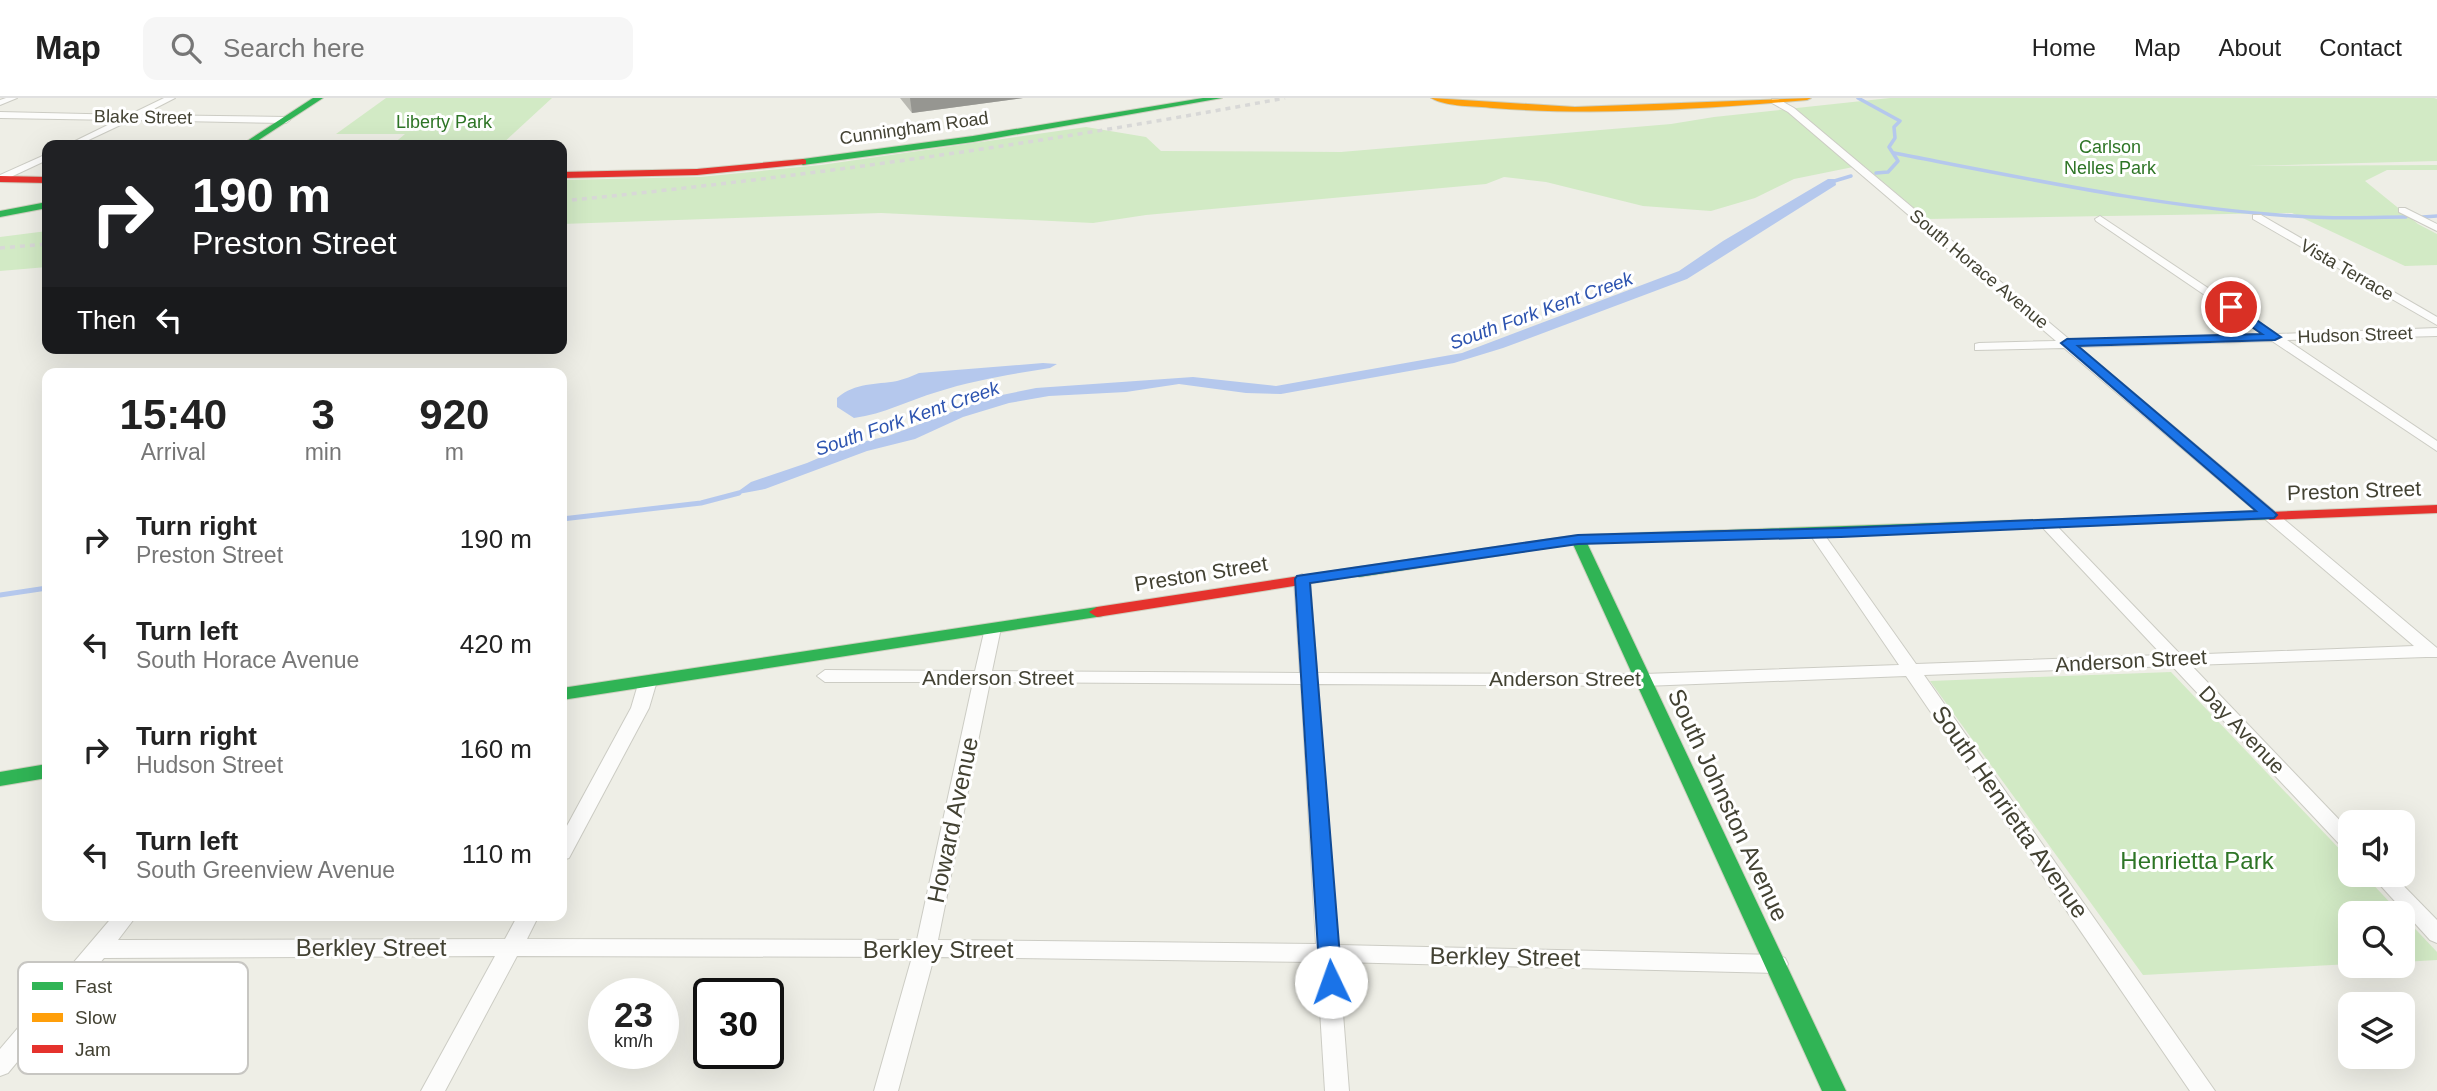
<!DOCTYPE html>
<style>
:root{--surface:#fff;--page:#f6f6f6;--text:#222;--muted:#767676;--line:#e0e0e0}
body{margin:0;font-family:Arial,sans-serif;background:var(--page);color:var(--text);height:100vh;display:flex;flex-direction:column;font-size:26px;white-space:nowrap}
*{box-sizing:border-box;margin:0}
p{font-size:23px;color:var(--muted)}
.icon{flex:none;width:38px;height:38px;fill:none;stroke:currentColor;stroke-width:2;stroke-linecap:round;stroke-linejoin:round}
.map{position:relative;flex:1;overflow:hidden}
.drawer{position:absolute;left:42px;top:270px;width:525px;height:553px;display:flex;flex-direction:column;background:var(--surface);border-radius:14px;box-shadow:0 7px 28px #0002}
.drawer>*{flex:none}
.banner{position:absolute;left:42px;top:42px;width:525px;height:214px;border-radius:14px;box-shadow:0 7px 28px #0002;background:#202124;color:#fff;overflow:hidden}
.tools{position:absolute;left:2338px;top:712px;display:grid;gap:14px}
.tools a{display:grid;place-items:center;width:77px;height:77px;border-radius:14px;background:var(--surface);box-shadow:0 7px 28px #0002;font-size:35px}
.speed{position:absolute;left:588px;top:880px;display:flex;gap:14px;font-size:35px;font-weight:700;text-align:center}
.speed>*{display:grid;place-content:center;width:91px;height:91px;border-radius:50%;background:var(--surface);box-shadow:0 7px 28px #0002;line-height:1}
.speed small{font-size:18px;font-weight:400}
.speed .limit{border:4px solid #111;border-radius:10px;background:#fff;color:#111}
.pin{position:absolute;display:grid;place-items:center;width:60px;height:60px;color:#fff;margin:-30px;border:4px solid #fff;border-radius:50%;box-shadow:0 2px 7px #0007}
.me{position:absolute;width:77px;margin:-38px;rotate:357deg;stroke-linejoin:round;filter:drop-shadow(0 0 5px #0008)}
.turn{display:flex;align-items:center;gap:24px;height:147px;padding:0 35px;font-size:32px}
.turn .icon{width:91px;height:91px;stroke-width:2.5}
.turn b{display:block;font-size:49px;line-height:60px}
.then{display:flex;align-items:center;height:66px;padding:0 35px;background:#0003;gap:14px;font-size:26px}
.eta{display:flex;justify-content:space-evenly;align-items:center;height:119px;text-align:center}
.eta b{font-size:42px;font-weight:800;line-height:49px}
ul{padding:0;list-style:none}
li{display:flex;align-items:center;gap:21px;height:105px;padding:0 35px}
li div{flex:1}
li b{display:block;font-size:26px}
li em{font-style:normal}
header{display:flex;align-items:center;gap:42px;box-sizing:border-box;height:98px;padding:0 35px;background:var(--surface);border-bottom:2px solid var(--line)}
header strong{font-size:33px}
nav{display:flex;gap:38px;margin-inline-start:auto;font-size:24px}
.search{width:490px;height:63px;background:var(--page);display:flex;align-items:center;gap:18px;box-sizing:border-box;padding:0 24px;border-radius:14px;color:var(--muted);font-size:26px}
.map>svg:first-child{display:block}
.green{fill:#d2eac5}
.water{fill:#b5c8ed}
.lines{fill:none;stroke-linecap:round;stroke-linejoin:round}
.stream-far1{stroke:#b5c8ed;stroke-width:3.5}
.stream{stroke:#b5c8ed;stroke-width:5}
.street-casing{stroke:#ccccc4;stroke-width:2}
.fast-casing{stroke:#cecfbf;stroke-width:2}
.slow-casing{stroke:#cecfbf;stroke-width:2}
.jam-casing{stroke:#cecfbf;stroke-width:2}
.street{fill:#fcfcfb;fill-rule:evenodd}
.fast{fill:#30b455;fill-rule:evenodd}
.slow{fill:#ff9f0a;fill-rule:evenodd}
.jam{fill:#e5322d;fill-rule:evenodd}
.rail{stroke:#d8d8d7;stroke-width:3.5;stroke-dasharray:5 5;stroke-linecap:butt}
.wall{fill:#b9b9b2}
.shaded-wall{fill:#969691}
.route{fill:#1a73e8;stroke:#114b97;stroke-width:2}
.labels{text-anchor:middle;stroke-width:6;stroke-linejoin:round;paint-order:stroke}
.far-street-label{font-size:18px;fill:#434233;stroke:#fff}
.far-park-label{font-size:18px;fill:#2e7526;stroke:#fff}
.far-water-label{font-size:19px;font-style:italic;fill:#2c53af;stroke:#fff}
.street-label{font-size:21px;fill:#434233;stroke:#fff}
.near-street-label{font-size:24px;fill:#434233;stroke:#fff}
.near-park-label{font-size:24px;fill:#2e7526;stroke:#fff}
.key{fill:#fff;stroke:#c7c6c2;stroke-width:2}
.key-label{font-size:19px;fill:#434233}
</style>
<header>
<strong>Map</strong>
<div class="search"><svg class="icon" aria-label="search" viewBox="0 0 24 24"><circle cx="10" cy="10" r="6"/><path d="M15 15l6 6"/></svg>Search here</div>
<nav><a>Home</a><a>Map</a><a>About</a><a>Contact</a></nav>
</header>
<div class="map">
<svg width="2437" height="993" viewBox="0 0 2437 993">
<rect width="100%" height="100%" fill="#eeeee6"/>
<g class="green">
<path d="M386,0H552L501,47H392L405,36H336Z"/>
<path d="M1890,0H2434L2437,1V63L2247,68L2437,67V72H2387L2365,83L2418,126L2437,136V167L2405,168L2292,115L1927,121L1863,67L1794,81L1755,100L1711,113L1643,108L1546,84L1504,79L1486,86L1146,117L1093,125L881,115L562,126V82L700,79L821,67L1086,29L1146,39L1161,53L1341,54L1671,26L1714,19Z"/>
<path d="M47,133V169L0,173V139Z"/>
<path d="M2171,574L2350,762V777H2364L2400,815L2350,816V866L2143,877L1930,583Z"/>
<path d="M2403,818L2437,854V862L2403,864Z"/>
</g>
<g class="water">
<path d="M1828,81H1835L1836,87L1687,181L1503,250L1454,265L1281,296L1246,295L1179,286L1126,294L1049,298L1009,305L963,319L915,341L867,353L765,391L733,397L751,384L807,365L849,347L888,338L992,299L1036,290L1193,279L1276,288L1462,255L1679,173L1723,143Z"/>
<path d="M1043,265L1057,266L1050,270C1013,276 974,282 937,294C909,302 884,316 854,320L837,309V300C856,284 875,287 897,283C905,281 912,278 919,275Z"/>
</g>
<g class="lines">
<g class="stream-far1">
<path d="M1858,0L1900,23L1894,29L1895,40L1889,49L1898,63L1888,74L1876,75"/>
<path d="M1894,55C2028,81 2174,112 2310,119C2342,121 2374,119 2406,119"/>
<path d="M1831,84L1851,78"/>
<path d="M2423,119L2437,118"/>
</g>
<g class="stream">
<path d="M562,421L701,405L739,395"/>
<path d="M0,497L47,490"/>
</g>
<defs>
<g id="street">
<path d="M6,0H17L0,7V2Z"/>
<path d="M164,0H175L142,17L286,19L290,22L286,25L131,22L78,47H67L118,22L0,20V14L129,17Z"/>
<path d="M1772,1H1778L1794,10L2070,242L2262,236L2096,123L2095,121L2100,118L2277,236L2437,230V238L2287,242L2437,343V353L2272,243L2079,249L2437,550V559H2426L2191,567L2350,733V752L2343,750L2172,568L1924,577L2215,993H2190L1906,578L1644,588L1318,586L1338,847L1777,857L1785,860L1788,866L1785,872L1777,875L1339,864L1349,993H1325L1317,864L934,859L898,993H874L912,859L517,858L445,993H421L495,858L104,860L8,975L0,978V951L114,817H137L118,842L505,841L518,817H539L527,841L917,842L973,584H825L817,578L825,572L975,573L985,530L993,525L1001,530L992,573L1300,575L1294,481L1302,476L1310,481L1317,575L1644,576L1899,567L1809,435L1816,431L1821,432L1916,566L2162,557L2043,430L2041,427L2048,423L2053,424L2181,557L2414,548L2064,250L1975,252V246L1979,245L2056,243L1788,14L1772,5ZM990,584L1301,586L1316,846L938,842Z"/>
<path d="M47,56V62L0,84V77Z"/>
<path d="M2399,110H2405L2437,126V133L2399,114Z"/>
<path d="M2253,117H2261L2437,219V227L2253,121Z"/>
<path d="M648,577L657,583L649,610L569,760L562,762V737L631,610L639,583Z"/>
<path d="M2371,777H2393L2437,822V845L2430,842Z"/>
</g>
<g id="fast">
<path d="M313,0H323L251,47H241Z"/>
<path d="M1203,0H1222L973,44L803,67L798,64L803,61L973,38Z"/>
<path d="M47,104V110L0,119V113Z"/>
<path d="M2270,414L2277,418L2275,421L1587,445L1846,993H1822L1573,446L1359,479L1351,474L1359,469L1578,437Z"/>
<path d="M1097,509L1103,510L1105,514L1103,518L562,602V590Z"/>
<path d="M47,666V680L0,688V674Z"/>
</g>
<path id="slow" d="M1431,0L1575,9L1811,0L1807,2C1702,11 1598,18 1493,10C1475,8 1446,9 1431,0Z"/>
<g id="jam">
<path d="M803,61L806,62V66L697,77L562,80V74L697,71Z"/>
<path d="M0,78L47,79V85L0,84Z"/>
<path d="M2437,407V415L2270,422L2263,418L2270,414Z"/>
<path d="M1359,469L1367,474L1364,477L1097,519L1089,514L1097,509Z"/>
</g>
</defs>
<use href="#street" class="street-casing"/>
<use href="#fast" class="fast-casing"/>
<use href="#slow" class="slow-casing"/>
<use href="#jam" class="jam-casing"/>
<use href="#street" class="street"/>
<use href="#fast" class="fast"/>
<use href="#slow" class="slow"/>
<use href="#jam" class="jam"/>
<g class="rail">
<path d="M562,103C805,79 1045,45 1285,0"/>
<path d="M0,150L47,146"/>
</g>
</g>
<path class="wall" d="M900,0H1023L912,15Z"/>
<path class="shaded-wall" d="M910,0H1023L912,15Z"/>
<path class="route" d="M2227,207H2235L2281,239L2275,242L2078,248L2274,414L2277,417L2274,420L1841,439L1578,446L1310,485L1342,884L1339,890L1331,893L1323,890L1320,884L1295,481L1297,478L1578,437L1841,430L2256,413L2061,245L2067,241L2262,236L2227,212Z"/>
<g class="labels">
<g class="far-street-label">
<text transform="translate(143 19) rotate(1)" y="6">Blake Street</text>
<text transform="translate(914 30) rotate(-8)" y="6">Cunningham Road</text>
<text transform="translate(1979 171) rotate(40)" y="6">South Horace Avenue</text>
<text transform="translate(2347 172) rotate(30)" y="6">Vista Terrace</text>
<text transform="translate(2355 237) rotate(-2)" y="6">Hudson Street</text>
</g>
<g class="far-park-label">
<text x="444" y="30">Liberty Park</text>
<text x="2110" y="55">Carlson<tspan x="2110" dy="21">Nelles Park</tspan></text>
</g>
<g class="far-water-label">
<text transform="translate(1541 212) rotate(-20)" y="7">South Fork Kent Creek</text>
<text transform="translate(907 320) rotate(-19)" y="7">South Fork Kent Creek</text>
</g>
<g class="street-label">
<text transform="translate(2354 393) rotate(-2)" y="7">Preston Street</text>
<text transform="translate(1201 476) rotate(-9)" y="7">Preston Street</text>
<text transform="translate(2131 563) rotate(-3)" y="7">Anderson Street</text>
<text x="998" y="587">Anderson Street</text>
<text x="1565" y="588">Anderson Street</text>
<text transform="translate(2242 632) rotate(46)" y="7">Day Avenue</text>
</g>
<g class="near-street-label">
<text transform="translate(1728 707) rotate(65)" y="8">South Johnston Avenue</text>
<text transform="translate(2010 714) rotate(55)" y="8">South Henrietta Avenue</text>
<text transform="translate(953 722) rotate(-78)" y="8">Howard Avenue</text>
<text x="371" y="858">Berkley Street</text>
<text x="938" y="860">Berkley Street</text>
<text transform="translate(1505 859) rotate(1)" y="8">Berkley Street</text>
</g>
<g class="near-park-label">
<text x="2197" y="771">Henrietta Park</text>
</g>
</g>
<rect x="18" y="864" width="230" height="112" rx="10" class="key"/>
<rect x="32" y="884" width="31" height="8" fill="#30b455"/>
<rect x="32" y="915" width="31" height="9" fill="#ff9f0a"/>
<rect x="32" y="947" width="31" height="8" fill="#e5322d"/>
<g class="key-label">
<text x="75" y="895">Fast</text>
<text x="75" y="926">Slow</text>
<text x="75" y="958">Jam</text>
</g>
</svg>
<div class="tools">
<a><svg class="icon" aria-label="sound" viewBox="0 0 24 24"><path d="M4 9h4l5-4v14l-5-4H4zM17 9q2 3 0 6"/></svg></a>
<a><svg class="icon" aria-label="search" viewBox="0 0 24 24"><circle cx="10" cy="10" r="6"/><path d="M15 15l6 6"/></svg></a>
<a><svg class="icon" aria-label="layers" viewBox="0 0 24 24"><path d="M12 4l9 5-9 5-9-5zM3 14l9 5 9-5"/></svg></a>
</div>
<div class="speed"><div>23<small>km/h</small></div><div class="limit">30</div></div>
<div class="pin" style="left:2231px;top:209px;background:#d93025"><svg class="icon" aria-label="arrive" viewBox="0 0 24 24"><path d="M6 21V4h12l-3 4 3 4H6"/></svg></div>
<svg class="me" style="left:1331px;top:884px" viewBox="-20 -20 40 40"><circle r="19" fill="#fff"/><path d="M0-13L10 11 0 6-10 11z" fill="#1a73e8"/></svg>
<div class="banner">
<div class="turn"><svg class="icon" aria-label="right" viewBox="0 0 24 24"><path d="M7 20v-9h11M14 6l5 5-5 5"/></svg><div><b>190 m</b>Preston Street</div></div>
<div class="then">Then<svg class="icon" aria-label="left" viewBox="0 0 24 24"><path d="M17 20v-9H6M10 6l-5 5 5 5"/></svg></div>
</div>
<section class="drawer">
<div class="eta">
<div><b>15:40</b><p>Arrival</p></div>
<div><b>3</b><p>min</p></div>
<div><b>920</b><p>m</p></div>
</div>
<ul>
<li><svg class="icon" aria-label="right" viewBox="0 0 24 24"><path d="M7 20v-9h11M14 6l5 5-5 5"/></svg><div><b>Turn right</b><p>Preston Street</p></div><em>190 m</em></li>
<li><svg class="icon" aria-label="left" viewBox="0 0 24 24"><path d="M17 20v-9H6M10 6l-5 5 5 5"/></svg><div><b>Turn left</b><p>South Horace Avenue</p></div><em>420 m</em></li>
<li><svg class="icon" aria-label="right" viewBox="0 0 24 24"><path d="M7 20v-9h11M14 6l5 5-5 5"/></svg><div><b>Turn right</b><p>Hudson Street</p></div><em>160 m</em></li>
<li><svg class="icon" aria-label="left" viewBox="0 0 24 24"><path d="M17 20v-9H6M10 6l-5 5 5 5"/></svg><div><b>Turn left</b><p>South Greenview Avenue</p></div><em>110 m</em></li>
</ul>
</section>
</div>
